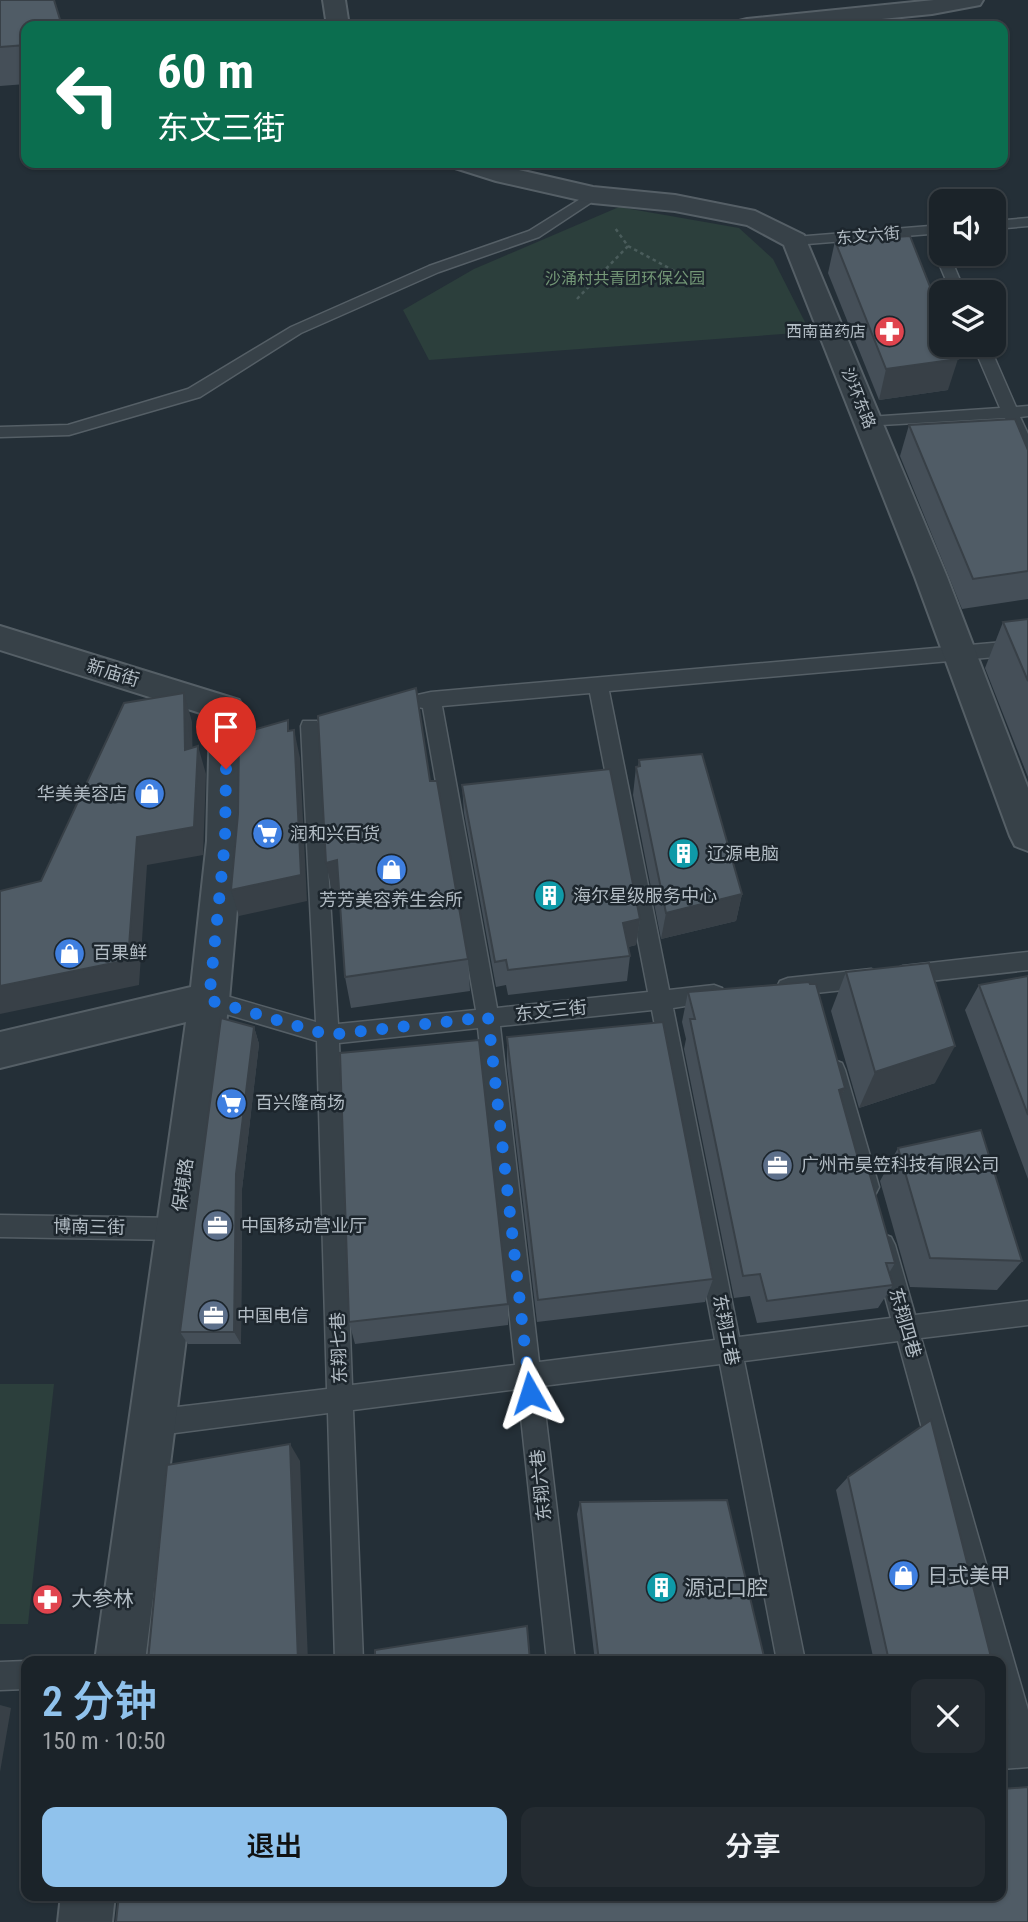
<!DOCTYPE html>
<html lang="zh">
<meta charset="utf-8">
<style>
:root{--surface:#1b2329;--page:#242b31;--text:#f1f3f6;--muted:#a0a4a8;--line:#394046;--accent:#90c2ec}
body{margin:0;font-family:"Roboto Condensed","Noto Sans SC",sans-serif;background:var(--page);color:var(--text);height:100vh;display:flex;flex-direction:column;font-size:26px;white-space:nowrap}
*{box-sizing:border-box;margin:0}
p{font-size:23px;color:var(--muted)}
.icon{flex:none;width:38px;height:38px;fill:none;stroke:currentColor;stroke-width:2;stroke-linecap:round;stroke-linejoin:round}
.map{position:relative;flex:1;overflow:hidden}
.panel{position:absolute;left:21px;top:1656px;width:985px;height:245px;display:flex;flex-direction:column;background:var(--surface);border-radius:14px;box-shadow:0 2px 5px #0004,0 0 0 2px var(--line)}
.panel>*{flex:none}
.hud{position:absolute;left:21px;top:21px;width:987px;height:147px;border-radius:14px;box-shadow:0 2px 5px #0004,0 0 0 2px var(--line);background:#0b6e4f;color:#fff;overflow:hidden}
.buttons{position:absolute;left:929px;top:189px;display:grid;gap:14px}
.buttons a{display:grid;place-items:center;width:77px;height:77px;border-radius:14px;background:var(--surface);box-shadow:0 2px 5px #0004,0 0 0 2px var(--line);font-size:35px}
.pin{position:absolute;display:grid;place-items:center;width:60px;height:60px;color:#fff;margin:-72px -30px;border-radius:50% 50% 50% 0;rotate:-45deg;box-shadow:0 0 7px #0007}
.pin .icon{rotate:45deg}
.me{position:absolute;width:77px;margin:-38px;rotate:354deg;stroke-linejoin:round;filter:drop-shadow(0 0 5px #0008)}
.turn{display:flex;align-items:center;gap:24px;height:147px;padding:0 21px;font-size:32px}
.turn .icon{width:91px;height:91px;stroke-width:2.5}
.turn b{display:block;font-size:49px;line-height:60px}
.round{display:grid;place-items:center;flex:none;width:74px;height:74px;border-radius:14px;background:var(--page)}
.headline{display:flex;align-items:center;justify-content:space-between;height:119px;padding:0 21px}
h1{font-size:42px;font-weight:600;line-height:52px;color:var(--accent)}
.cta{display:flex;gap:14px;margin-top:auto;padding:14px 21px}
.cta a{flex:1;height:80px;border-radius:14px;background:var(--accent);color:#111;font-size:28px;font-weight:600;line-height:80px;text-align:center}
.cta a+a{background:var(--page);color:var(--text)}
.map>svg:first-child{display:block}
.green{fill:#2c3f3c}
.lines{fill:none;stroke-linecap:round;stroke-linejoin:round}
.service-casing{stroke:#555f66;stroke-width:3}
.minor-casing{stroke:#555f66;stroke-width:4}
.path{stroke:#4a5c5b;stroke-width:2.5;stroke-dasharray:3.5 3.5;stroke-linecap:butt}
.service{fill:#374148;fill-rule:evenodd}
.minor{fill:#374148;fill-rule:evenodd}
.wall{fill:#454f58}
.shaded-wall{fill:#384047}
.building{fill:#505c66;stroke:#384047;stroke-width:2}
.route{stroke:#1a73e8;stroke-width:12;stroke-dasharray:0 21.6}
.labels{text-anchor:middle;stroke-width:5;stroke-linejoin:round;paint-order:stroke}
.far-street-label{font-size:16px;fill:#b2bcc4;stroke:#1d262d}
.far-park-label{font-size:16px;fill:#739776;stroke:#1d262d}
.far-poi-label{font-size:16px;fill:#b2bcc4;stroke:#1d262d;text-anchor:end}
.street-label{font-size:18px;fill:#b2bcc4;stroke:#1d262d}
.poi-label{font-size:18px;fill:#b2bcc4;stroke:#1d262d;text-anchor:start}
.near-poi-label{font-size:21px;fill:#b2bcc4;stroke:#1d262d;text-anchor:start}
</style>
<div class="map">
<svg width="1028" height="1922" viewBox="0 0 1028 1922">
<rect width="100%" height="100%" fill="#242f37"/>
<g class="green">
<path d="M619,207L739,228L773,259L810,332L429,360L403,310L474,269Z"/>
<path d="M0,1384H54L28,1624H0Z"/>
</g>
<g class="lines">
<defs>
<g id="service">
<path d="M593,191L598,192V198L539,237L439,272L301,333L200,397L69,435L0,437V427L68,425L188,389L291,327L429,266L529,231Z"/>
<path d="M1028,218V226L994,229V221Z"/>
<path d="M942,225V233L795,245L788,241L795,237Z"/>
<path d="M942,250V254H949L965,292H951L935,254Z"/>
<path d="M973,345H989L1016,407L1028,406V416L1020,417L1028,434V458L1020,453L1005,418L863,426L861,422L863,418L869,417L1000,408Z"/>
<path d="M1028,640V654L609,691L669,990L714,985L722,988L725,994L722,1000L673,1008L739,1337L891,1318L871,1245L875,1237L883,1234L891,1237L895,1245L915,1315L1028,1301V1325L921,1338L1028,1710V1767L1001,1769V1741L1008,1740L1001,1713V1661H986L898,1341L744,1361L805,1661H777L720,1364L542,1386L575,1661H547L518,1389L353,1410L363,1661H335L328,1413L152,1436L143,1432L139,1423L143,1414L152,1410L327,1389L317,1041L209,1009L201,1007L198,1000L201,993L209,991L316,1022L301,726L303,721H317L319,726L338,1024L476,1010L423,708L413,706L411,701L413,696L431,692ZM590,693L648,992L497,1008L442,706ZM652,1010L715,1340L539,1362L500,1026ZM478,1028L515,1365L352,1385L339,1043Z"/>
<path d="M1028,952V970L903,984L896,981L892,975L896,969L903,966Z"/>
<path d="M871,969L878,972L882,978L878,984L871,987L788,996L780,993L777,987L780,981L788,978Z"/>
<path d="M834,1060L842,1063L845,1070L879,1187L875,1195L867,1198L859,1195L855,1187L823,1070L826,1063Z"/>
<path d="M0,1215L178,1218L186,1221L190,1229L186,1237L178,1240L0,1237Z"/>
<path d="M26,1661V1689L0,1690V1662Z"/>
</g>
<g id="minor">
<path d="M323,0H345L349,26H327Z"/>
<path d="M934,0H983L980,5L932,14L811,26H736L739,21L747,19Z"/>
<path d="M451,163H489L593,187L675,195L755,211L804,235L947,577L1028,788V851L1015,846L1010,836L915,577L784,245L747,225L675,211L593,203L496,181L455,168Z"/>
<path d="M0,626L239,700L244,709L243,841L229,1000L145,1661H95L186,1022L0,1068V1032L191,987L207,841L210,716L0,650Z"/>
<path d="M61,1895H115L112,1922H58Z"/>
</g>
</defs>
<use href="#service" class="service-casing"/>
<use href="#minor" class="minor-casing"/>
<g class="path">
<path d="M628,246L708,289"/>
<path d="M577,299L628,246L615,228"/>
</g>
<use href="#service" class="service"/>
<use href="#minor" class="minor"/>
</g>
<g class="wall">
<path d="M0,0L26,26V84L0,86Z"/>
<path d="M835,241L948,390L879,400L828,273Z"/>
<path d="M909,425L1028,450V599L962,609L900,456Z"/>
<path d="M1028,619V777L985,668L1003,622Z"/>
<path d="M639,760L742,894L736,921L661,939L633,795L636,767H638Z"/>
<path d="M430,781L468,959L470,991L351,1008L345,977L339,894L333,896Z"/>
<path d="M462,785L640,919L636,945L628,947L630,956L627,981L508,995L506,985L496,987L464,813Z"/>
<path d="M846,972L935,1083L859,1108L831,1011Z"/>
<path d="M1028,976V1179L965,1010L979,985Z"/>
<path d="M688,992L845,1088L841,1097L859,1162L895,1263L889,1273L893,1285L878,1308L757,1323L750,1296L734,1298L684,1049L686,1039L682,1022Z"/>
<path d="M254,1027L259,1044L242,1189L241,1344H188L180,1332Z"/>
<path d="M507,1037L713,1279L705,1302L537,1322L507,1066Z"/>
<path d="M898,1148L1022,1261L997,1290L910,1287L880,1181Z"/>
<path d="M508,1304V1325L355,1344L349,1322Z"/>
<path d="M848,1477L992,1661H874L836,1490Z"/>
<path d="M580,1502L765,1661H595L577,1514Z"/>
</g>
<g class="shaded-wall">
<path d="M958,359L948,390L879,400L886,369Z"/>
<path d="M184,693L192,722L193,778L185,750Z"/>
<path d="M294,730L300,758L307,901L239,916L231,890Z"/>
<path d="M198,746L206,774L203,855L147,865L139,985L0,1014V986L137,837Z"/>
<path d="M337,860L342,894L333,896L326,863Z"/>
<path d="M742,894L736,921L661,939L666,913Z"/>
<path d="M640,919L636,945L620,949L623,923Z"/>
<path d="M254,1027L259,1044L242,1189L241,1344L234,1332L236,1174Z"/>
<path d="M955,1046L935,1083L859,1108L875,1072Z"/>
<path d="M845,1088L833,1116L839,1090Z"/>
<path d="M290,1444L300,1461L308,1661H298Z"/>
<path d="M0,1705L11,1708L0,1772Z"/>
</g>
<g class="building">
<path d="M0,0H54L62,26H26V45L0,47Z"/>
<path d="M910,236L942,317V345H952L958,359L886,369L835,241Z"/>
<path d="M1015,419L1028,450V571L973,579L909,425Z"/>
<path d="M1028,619V681L1003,622Z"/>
<path d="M416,688L430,781H437L468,959L345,977L337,860L326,863L318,716Z"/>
<path d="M184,693L185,750L198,746L194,827L137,837L128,960L0,986V891L41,881L124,703Z"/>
<path d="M288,720V731L294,730L301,875L231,890L238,814L239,734Z"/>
<path d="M702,754L742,894L666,913L636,767L640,766L639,760Z"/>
<path d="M610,769L640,919L623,923L630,956L508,970L506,960L495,962L462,785Z"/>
<path d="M929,963L955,1046L875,1072L846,972Z"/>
<path d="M1028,976V1115L979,985Z"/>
<path d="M809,982L810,984H816L845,1088L839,1090L859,1162L866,1161L895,1263H886L893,1285L767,1301L760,1274L743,1276L690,1019H695L688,992Z"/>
<path d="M221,1018L254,1027L236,1174L234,1332H180Z"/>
<path d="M663,1022L713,1279L538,1300L507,1037Z"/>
<path d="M479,1040L508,1304L349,1322L340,1053Z"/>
<path d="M981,1130L1022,1261L930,1258L898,1148Z"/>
<path d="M931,1420L992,1661H889L848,1477Z"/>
<path d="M290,1444L298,1661H148L167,1465Z"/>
<path d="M727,1500L765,1661H599L580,1502Z"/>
<path d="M527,1626L530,1661H375V1650Z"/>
<path d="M1001,1694L1008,1724H1001Z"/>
<path d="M1028,1787V1922H116L119,1895H1001V1789Z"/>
</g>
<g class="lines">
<path class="route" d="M226,769L225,841L209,1000L328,1035L488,1017L530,1393"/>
</g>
<defs>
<symbol id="pharmacy-disc" viewBox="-11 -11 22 22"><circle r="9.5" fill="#e0444e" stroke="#1d262d"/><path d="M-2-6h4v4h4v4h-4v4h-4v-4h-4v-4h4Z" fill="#fff"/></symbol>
<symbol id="shop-disc" viewBox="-11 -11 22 22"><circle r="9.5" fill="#3f7fe0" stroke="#1d262d"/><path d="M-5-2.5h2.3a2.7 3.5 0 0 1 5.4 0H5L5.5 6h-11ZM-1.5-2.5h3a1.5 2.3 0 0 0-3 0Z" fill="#fff"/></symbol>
<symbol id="supermarket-disc" viewBox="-11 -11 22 22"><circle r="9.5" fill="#3f7fe0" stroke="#1d262d"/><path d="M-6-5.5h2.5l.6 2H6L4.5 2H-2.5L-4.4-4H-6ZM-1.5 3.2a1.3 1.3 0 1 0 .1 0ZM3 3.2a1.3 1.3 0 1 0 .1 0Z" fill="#fff"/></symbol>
<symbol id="building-disc" viewBox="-11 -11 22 22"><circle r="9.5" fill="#0f9aa8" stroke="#1d262d"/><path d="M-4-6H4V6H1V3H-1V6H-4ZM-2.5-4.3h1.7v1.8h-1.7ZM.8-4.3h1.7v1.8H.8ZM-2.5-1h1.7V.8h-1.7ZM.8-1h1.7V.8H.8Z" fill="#fff"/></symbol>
<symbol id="office-disc" viewBox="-11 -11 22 22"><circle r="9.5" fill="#5c6f8a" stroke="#1d262d"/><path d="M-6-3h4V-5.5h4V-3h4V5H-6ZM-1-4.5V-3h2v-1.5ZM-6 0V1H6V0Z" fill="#fff"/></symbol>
</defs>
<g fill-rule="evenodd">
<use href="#pharmacy-disc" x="872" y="314" width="35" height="35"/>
<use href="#shop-disc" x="132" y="776" width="35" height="35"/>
<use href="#supermarket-disc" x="250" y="816" width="35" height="35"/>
<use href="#building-disc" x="666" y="836" width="35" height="35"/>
<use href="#shop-disc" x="374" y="852" width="35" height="35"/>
<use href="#building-disc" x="532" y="878" width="35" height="35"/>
<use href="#shop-disc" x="52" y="936" width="35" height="35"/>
<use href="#supermarket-disc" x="214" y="1086" width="35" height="35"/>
<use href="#office-disc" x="760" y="1148" width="35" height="35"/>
<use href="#office-disc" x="200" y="1208" width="35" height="35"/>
<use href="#office-disc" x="196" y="1298" width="35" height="35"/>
<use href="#shop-disc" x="886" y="1558" width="35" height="35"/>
<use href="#building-disc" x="644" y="1570" width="35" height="35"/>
<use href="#pharmacy-disc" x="30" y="1582" width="35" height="35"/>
</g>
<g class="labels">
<g class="far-street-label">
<text transform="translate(868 235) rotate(-5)" y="6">东文六街</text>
<text transform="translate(859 398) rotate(68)" y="6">沙环东路</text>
</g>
<g class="far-park-label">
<text x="625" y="284">沙涌村共青团环保公园</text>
</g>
<g class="far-poi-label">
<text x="866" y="337">西南苗药店</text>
</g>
<g class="street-label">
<text transform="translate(113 673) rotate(17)" y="6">新庙街</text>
<text transform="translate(551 1011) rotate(-6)" y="6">东文三街</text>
<text transform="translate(183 1185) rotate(-82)" y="6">保境路</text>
<text transform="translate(89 1227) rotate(1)" y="6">博南三街</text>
<text transform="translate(905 1323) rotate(74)" y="6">东翔四巷</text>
<text transform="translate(726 1330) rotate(79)" y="6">东翔五巷</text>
<text transform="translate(339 1348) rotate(-92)" y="6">东翔七巷</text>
<text transform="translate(541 1485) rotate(-96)" y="6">东翔六巷</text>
</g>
<g class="poi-label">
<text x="127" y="800" text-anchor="end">华美美容店</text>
<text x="290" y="840">润和兴百货</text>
<text x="707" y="860">辽源电脑</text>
<text x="573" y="902">海尔星级服务中心</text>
<text x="391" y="906" text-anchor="middle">芳芳美容养生会所</text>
<text x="93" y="959">百果鲜</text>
<text x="255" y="1109">百兴隆商场</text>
<text x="801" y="1171">广州市昊笠科技有限公司</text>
<text x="241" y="1232">中国移动营业厅</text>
<text x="237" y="1322">中国电信</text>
</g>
<g class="near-poi-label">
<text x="927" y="1583">日式美甲</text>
<text x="684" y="1595">源记口腔</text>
<text x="71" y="1606">大参林</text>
</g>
</g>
</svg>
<div class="buttons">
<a><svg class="icon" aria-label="sound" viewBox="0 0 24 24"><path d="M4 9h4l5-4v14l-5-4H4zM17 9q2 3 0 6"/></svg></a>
<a><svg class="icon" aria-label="layers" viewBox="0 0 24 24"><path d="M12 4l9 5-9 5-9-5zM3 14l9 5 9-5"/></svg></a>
</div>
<div class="pin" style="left:226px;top:769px;background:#d93025"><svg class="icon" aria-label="arrive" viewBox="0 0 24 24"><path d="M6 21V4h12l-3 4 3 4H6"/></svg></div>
<svg class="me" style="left:530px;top:1393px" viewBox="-20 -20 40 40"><path d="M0-17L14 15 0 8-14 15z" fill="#1a73e8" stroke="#fff" stroke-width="4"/></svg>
<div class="hud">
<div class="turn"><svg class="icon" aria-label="left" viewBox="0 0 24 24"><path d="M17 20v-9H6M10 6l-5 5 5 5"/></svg><div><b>60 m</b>东文三街</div></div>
</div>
<section class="panel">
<div class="headline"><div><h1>2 分钟</h1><p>150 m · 10:50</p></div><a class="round"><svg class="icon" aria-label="close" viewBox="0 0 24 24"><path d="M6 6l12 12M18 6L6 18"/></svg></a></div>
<div class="cta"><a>退出</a><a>分享</a></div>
</section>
</div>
